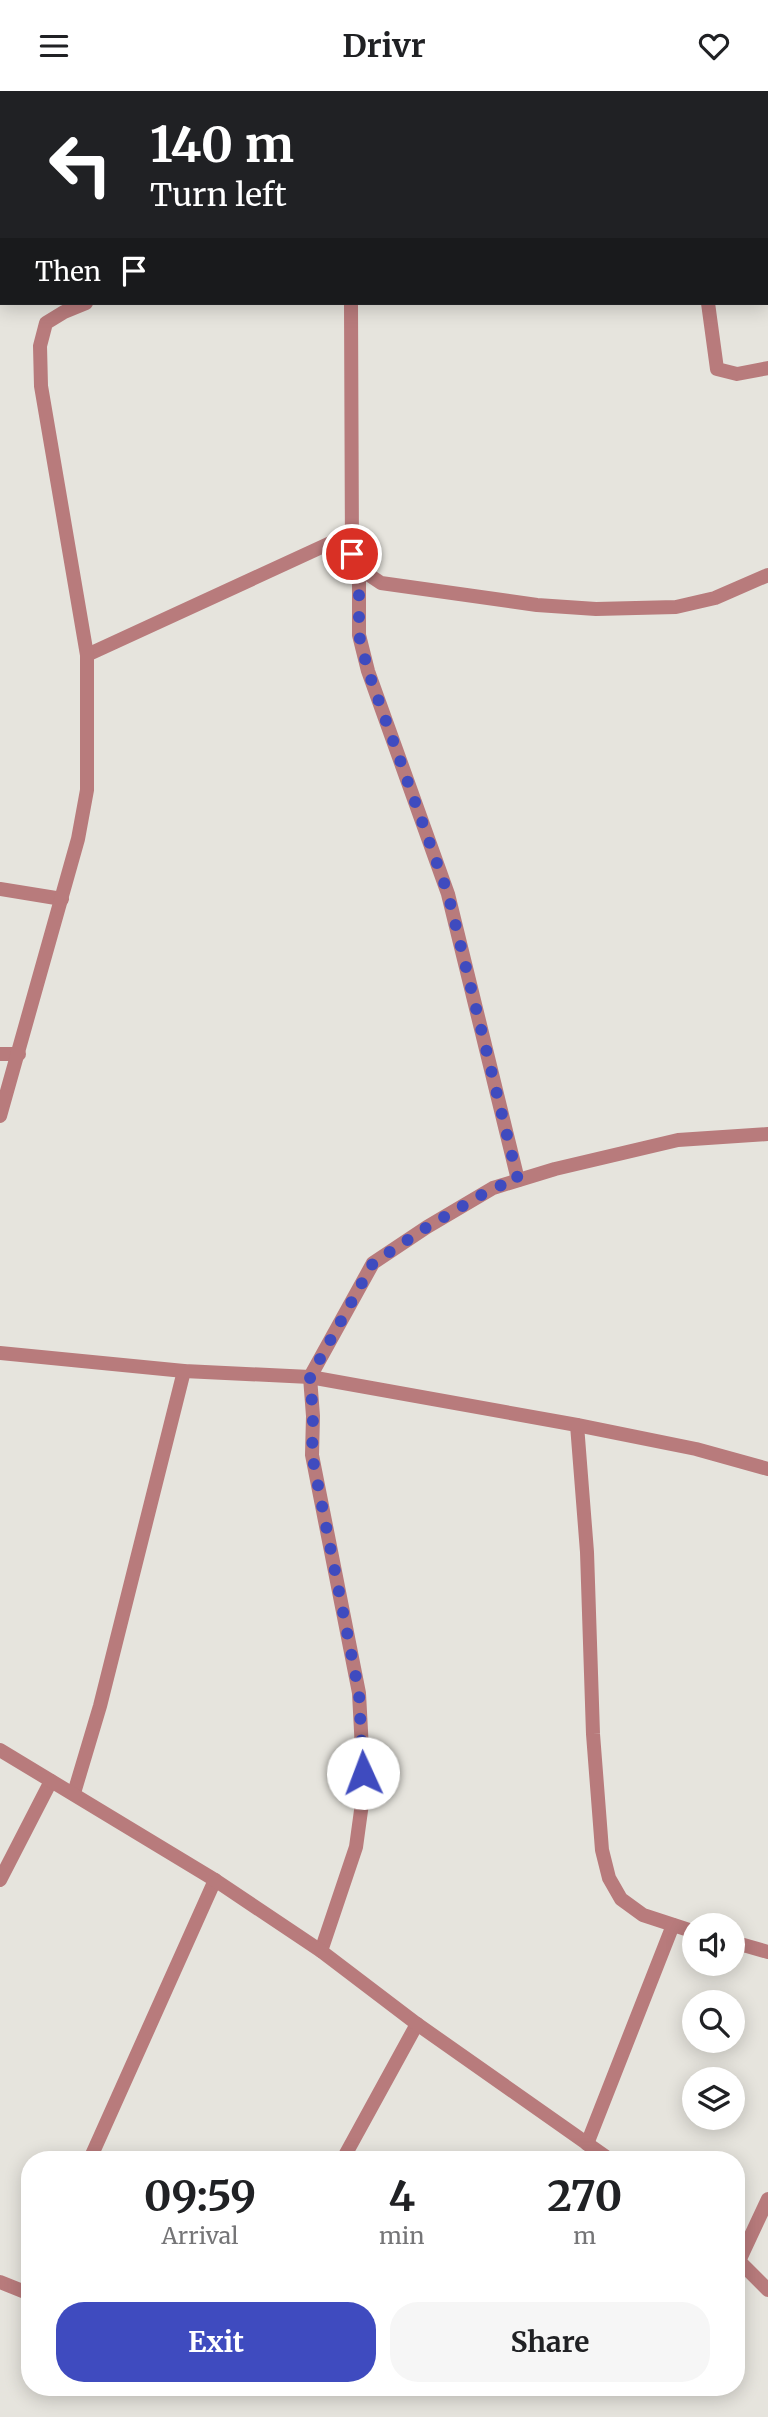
<!DOCTYPE html>
<style>
:root{--surface:#fff;--page:#f6f6f6;--text:#202124;--muted:#757577;--accent:#3f4bbf}
body{margin:0;font-family:Merriweather,serif;background:var(--page);color:var(--text);height:100vh;display:flex;flex-direction:column;font-size:26px;white-space:nowrap}
*{box-sizing:border-box;margin:0}
p{font-size:23px;color:var(--muted)}
.icon{flex:none;width:38px;height:38px;fill:none;stroke:currentColor;stroke-width:2;stroke-linecap:round;stroke-linejoin:round}
.map{position:relative;flex:1;overflow:hidden}
.panel{position:absolute;left:21px;top:2060px;width:724px;height:245px;display:flex;flex-direction:column;background:var(--surface);border-radius:28px;box-shadow:0 4px 18px #0003}
.panel>*{flex:none}
.guide{position:absolute;left:0px;top:0px;width:768px;height:214px;box-shadow:0 4px 18px #0003;background:#202124;color:#fff;overflow:hidden}
.buttons{position:absolute;left:682px;top:1822px;display:grid;gap:14px}
.buttons a{display:grid;place-items:center;width:63px;height:63px;border-radius:50%;background:var(--surface);box-shadow:0 4px 18px #0003;font-size:35px}
.pin{position:absolute;display:grid;place-items:center;width:60px;height:60px;color:#fff;margin:-30px;border:4px solid #fff;border-radius:50%;box-shadow:0 2px 7px #0007}
.me{position:absolute;width:77px;margin:-38px;rotate:358deg;stroke-linejoin:round;filter:drop-shadow(0 0 5px #0008)}
.turn{display:flex;align-items:center;gap:24px;height:147px;padding:0 35px;font-size:32px}
.turn .icon{width:91px;height:91px;stroke-width:2.5}
.turn b{display:block;font-size:49px;line-height:60px}
.then{display:flex;align-items:center;height:66px;padding:0 35px;background:#0003;gap:14px;font-size:26px}
.eta{display:flex;justify-content:space-evenly;align-items:center;height:119px;text-align:center}
.eta b{font-size:42px;font-weight:700;line-height:49px}
.button{display:flex;gap:14px;margin-top:auto;padding:14px 35px}
.button a{flex:1;height:80px;border-radius:28px;background:var(--accent);color:#fff;font-size:28px;font-weight:700;line-height:80px;text-align:center}
.button a+a{background:var(--page);color:var(--text)}
header{display:flex;justify-content:space-between;align-items:center;height:91px;padding:0 35px;background:var(--surface);font-size:32px;font-weight:700}
.map>svg:first-child{display:block}
.lines{fill:none;stroke-linecap:round;stroke-linejoin:round}
.minor{stroke:#b87b7c;stroke-width:14}
.tertiary{stroke:#b87b7c;stroke-width:14}
.route{stroke:#3f4bbf;stroke-width:12;stroke-dasharray:0 21.6}
</style>
<header><svg class="icon" aria-label="menu" viewBox="0 0 24 24"><path d="M4 6h16M4 12h16M4 18h16"/></svg>Drivr<svg class="icon" aria-label="heart" viewBox="0 0 24 24"><path d="M12 20l-8-8c-3-5 5-10 8-4 3-6 11-1 8 4z"/></svg></header>
<div class="map">
<svg width="768" height="2326" viewBox="0 0 768 2326">
<rect width="100%" height="100%" fill="#e6e4dd"/>
<g class="lines">
<g class="minor">
<path d="M336,0V2"/>
<path d="M675,0V2"/>
<path d="M105,2V0"/>
<path d="M0,87H2"/>
<path d="M766,138L768,137"/>
<path d="M351,212L352,462L366,482L381,492L537,514L596,518L676,516L715,507L768,484"/>
<path d="M708,212L717,278L737,283L768,277"/>
<path d="M359,475V544L368,580L448,803L518,1089"/>
<path d="M87,564L352,442"/>
<path d="M0,798L62,808"/>
<path d="M0,963H19"/>
<path d="M0,1025L78,748L87,699V564L41,295L40,255L46,232L64,221L86,212"/>
<path d="M577,1334L587,1461L593,1643L602,1759L609,1787L621,1808L643,1824L695,1841"/>
<path d="M74,1702L100,1615L184,1280"/>
<path d="M0,1789L51,1690"/>
<path d="M733,1851L768,1861"/>
<path d="M321,1860L356,1756L363,1705L362,1659L359,1602L312,1364L313,1325L310,1286L373,1172L427,1136L493,1097L555,1078L678,1049L768,1043"/>
<path d="M587,2053L673,1834"/>
<path d="M90,2068L215,1789"/>
<path d="M343,2068L417,1933"/>
<path d="M739,2170L768,2108"/>
<path d="M0,2191L30,2203"/>
</g>
<g class="tertiary">
<path d="M0,1262L184,1280L310,1286L577,1334L696,1358L768,1378"/>
<path d="M0,1659L215,1789L321,1860L417,1933L609,2068"/>
<path d="M737,2168L768,2199"/>
</g>
</g>
<g class="lines">
<path class="route" d="M352,463L359,475V544L368,580L448,803L518,1089L493,1097L427,1136L373,1172L310,1286L313,1325L312,1364L359,1602L363,1682"/>
</g>
</svg>
<div class="buttons">
<a><svg class="icon" aria-label="sound" viewBox="0 0 24 24"><path d="M4 9h4l5-4v14l-5-4H4zM17 9q2 3 0 6"/></svg></a>
<a><svg class="icon" aria-label="search" viewBox="0 0 24 24"><circle cx="10" cy="10" r="6"/><path d="M15 15l6 6"/></svg></a>
<a><svg class="icon" aria-label="layers" viewBox="0 0 24 24"><path d="M12 4l9 5-9 5-9-5zM3 14l9 5 9-5"/></svg></a>
</div>
<div class="pin" style="left:352px;top:463px;background:#d93025"><svg class="icon" aria-label="arrive" viewBox="0 0 24 24"><path d="M6 21V4h12l-3 4 3 4H6"/></svg></div>
<svg class="me" style="left:363px;top:1682px" viewBox="-20 -20 40 40"><circle r="19" fill="#fff"/><path d="M0-13L10 11 0 6-10 11z" fill="#3f4bbf"/></svg>
<div class="guide">
<div class="turn"><svg class="icon" aria-label="left" viewBox="0 0 24 24"><path d="M17 20v-9H6M10 6l-5 5 5 5"/></svg><div><b>140 m</b>Turn left</div></div>
<div class="then">Then<svg class="icon" aria-label="arrive" viewBox="0 0 24 24"><path d="M6 21V4h12l-3 4 3 4H6"/></svg></div>
</div>
<section class="panel">
<div class="eta">
<div><b>09:59</b><p>Arrival</p></div>
<div><b>4</b><p>min</p></div>
<div><b>270</b><p>m</p></div>
</div>
<div class="button"><a>Exit</a><a>Share</a></div>
</section>
</div>
